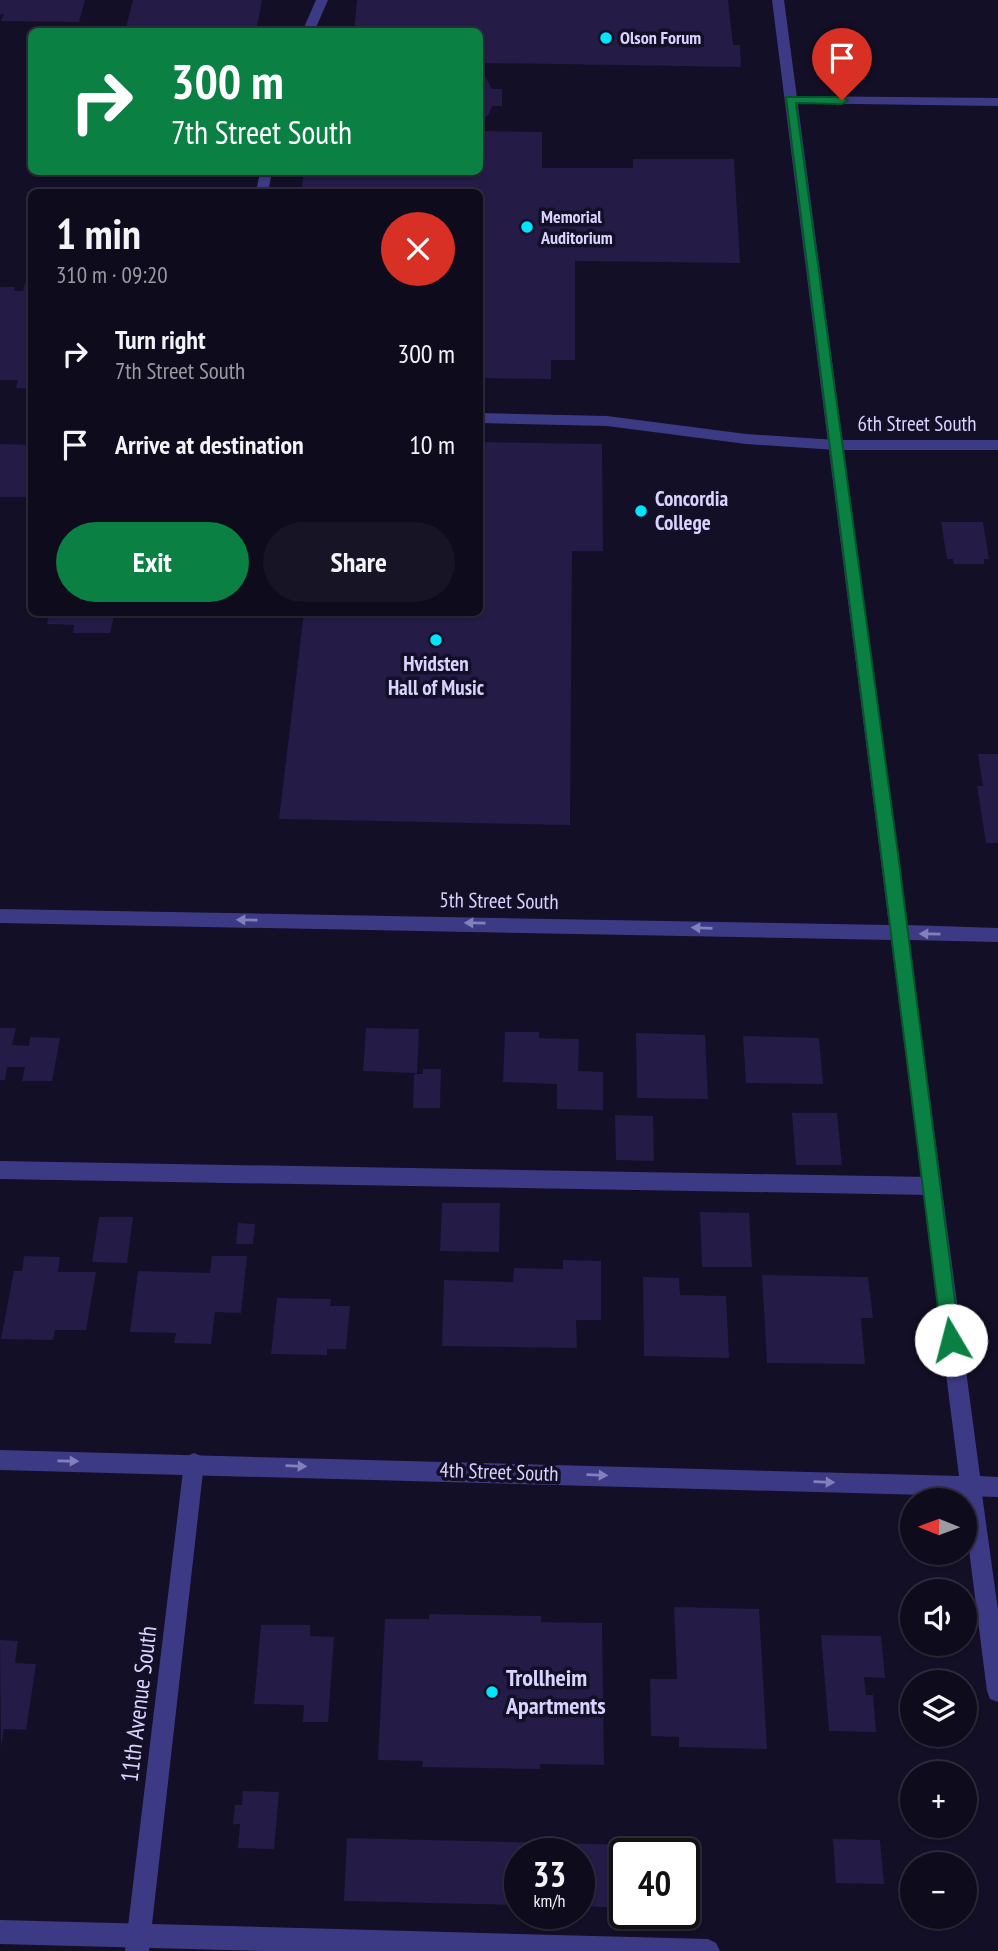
<!DOCTYPE html>
<meta charset="utf-8">
<style>
:root{--surface:#0e0b1c;--page:#171425;--text:#f1f3f6;--muted:#9b9ba3;--line:#2e2b3b;--accent:#0b8043}
body{margin:0;font-family:"PT Sans Narrow",sans-serif;background:var(--page);color:var(--text);height:100vh;display:flex;flex-direction:column;font-size:26px;white-space:nowrap}
*{box-sizing:border-box;margin:0}
p{font-size:23px;color:var(--muted)}
.icon{flex:none;width:38px;height:38px;fill:none;stroke:currentColor;stroke-width:2;stroke-linecap:round;stroke-linejoin:round}
.map{position:relative;flex:1;overflow:hidden}
.panel{position:absolute;left:28px;top:189px;width:455px;height:427px;display:flex;flex-direction:column;background:var(--surface);border-radius:10px;box-shadow:0 2px 5px #0004,0 0 0 2px var(--line)}
.panel>*{flex:none}
.hud{position:absolute;left:28px;top:28px;width:455px;height:147px;border-radius:10px;box-shadow:0 2px 5px #0004,0 0 0 2px var(--line);background:#0b8043;color:#fff;overflow:hidden}
.needle{width:46px;rotate:271deg}
.buttons{position:absolute;left:900px;top:1488px;display:grid;gap:14px}
.buttons a{display:grid;place-items:center;width:77px;height:77px;border-radius:50%;background:var(--surface);box-shadow:0 2px 5px #0004,0 0 0 2px var(--line);font-size:35px}
.speed{position:absolute;left:504px;top:1838px;display:flex;gap:14px;font-size:35px;font-weight:700;text-align:center}
.speed>*{display:grid;place-content:center;width:91px;height:91px;border-radius:50%;background:var(--surface);box-shadow:0 2px 5px #0004,0 0 0 2px var(--line);line-height:1}
.speed small{font-size:18px;font-weight:400}
.speed .limit{border:4px solid #111;border-radius:10px;background:#fff;color:#111}
.pin{position:absolute;display:grid;place-items:center;width:60px;height:60px;color:#fff;margin:-72px -30px;border-radius:50% 50% 50% 0;rotate:-45deg;box-shadow:0 0 7px #0007}
.pin .icon{rotate:45deg}
.me{position:absolute;width:77px;margin:-38px;rotate:352deg;stroke-linejoin:round;filter:drop-shadow(0 0 5px #0008)}
.turn{display:flex;align-items:center;gap:24px;height:147px;padding:0 28px;font-size:32px}
.turn .icon{width:91px;height:91px;stroke-width:2.5}
.turn b{display:block;font-size:49px;line-height:60px}
.round{display:grid;place-items:center;flex:none;width:74px;height:74px;border-radius:37px;background:var(--page)}
.head{display:flex;align-items:center;justify-content:space-between;height:119px;padding:0 28px}
h1{font-size:42px;font-weight:700;line-height:52px}
.cta{display:flex;gap:14px;margin-top:auto;padding:14px 28px}
.cta a{flex:1;height:80px;border-radius:42px;background:var(--accent);color:#fff;font-size:28px;font-weight:700;line-height:80px;text-align:center}
.cta a+a{background:var(--page);color:var(--text)}
ul{padding:0;list-style:none}
li{display:flex;align-items:center;gap:21px;height:91px;padding:0 28px}
li div{flex:1}
li b{display:block;font-size:26px}
li em{font-style:normal}
.map>svg:first-child{display:block}
.building{fill:#241b47}
.lines{fill:none;stroke-linecap:round;stroke-linejoin:round}
.service{fill:#3d3a85;fill-rule:evenodd}
.minor{fill:#3d3a85;fill-rule:evenodd}
.tertiary{fill:#3d3a85;fill-rule:evenodd}
.oneway{fill:#837fbc}
.route{fill:#0b8043;stroke:#07532c;stroke-width:2}
.poi-dot{fill:#00e5ff;stroke:#130f26;stroke-width:2.5}
.labels{text-anchor:middle;stroke-width:7;stroke-linejoin:round;paint-order:stroke}
.far-poi-label{font-size:18px;font-weight:bold;fill:#d9d4ff;stroke:#130f26;text-anchor:start}
.street-label{font-size:21px;fill:#d9d4ff;stroke:#130f26}
.poi-label{font-size:21px;font-weight:bold;fill:#d9d4ff;stroke:#130f26;text-anchor:start}
.near-poi-label{font-size:24px;font-weight:bold;fill:#d9d4ff;stroke:#130f26;text-anchor:start}
.near-street-label{font-size:24px;fill:#d9d4ff;stroke:#130f26}
</style>
<div class="map">
<svg width="998" height="1951" viewBox="0 0 998 1951">
<rect width="100%" height="100%" fill="#130f26"/>
<g class="building">
<path d="M0,0H85L79,22L1,21L4,14H0Z"/>
<path d="M133,0H262L256,32H125Z"/>
<path d="M357,0H728L733,45H740L741,67L484,63L483,73L492,89H502V106H492L489,114L480,123V32H354Z"/>
<path d="M480,131L542,132V168H633V159H734L740,263L575,261V360H551V379L480,378V192H301L304,172H480Z"/>
<path d="M25,283H32V389L16,388L18,380H0V287H15L14,291H23Z"/>
<path d="M480,442L602,444L603,551H572L570,825L279,819L304,612H480Z"/>
<path d="M0,444L32,445V497H0Z"/>
<path d="M941,522H983L989,559H984V564H954L953,559H947Z"/>
<path d="M50,612H115L110,633H73L74,625L47,624Z"/>
<path d="M978,754H998V843H986L977,786H983Z"/>
<path d="M0,1028H16L12,1045L29,1046L30,1037L60,1038L52,1081H22L25,1067H7L5,1080H0Z"/>
<path d="M366,1028L419,1029L417,1073L363,1071Z"/>
<path d="M505,1032H539V1038L579,1039L578,1071L603,1072V1110L557,1109V1084L503,1082Z"/>
<path d="M636,1033L705,1035L708,1099L637,1098Z"/>
<path d="M743,1036L819,1038L823,1084L746,1083Z"/>
<path d="M423,1069H441L440,1108H413L414,1074H423Z"/>
<path d="M792,1113H837L842,1165H796Z"/>
<path d="M615,1115L653,1116L654,1161L616,1160Z"/>
<path d="M442,1203H500L499,1252L440,1251Z"/>
<path d="M700,1212L749,1213L752,1267H702Z"/>
<path d="M99,1217H133L127,1263L92,1262Z"/>
<path d="M238,1223L255,1224L253,1244H236Z"/>
<path d="M24,1256L60,1257L58,1272H96L86,1330H55L53,1340L1,1339L14,1271H22Z"/>
<path d="M212,1256H247L241,1313L215,1312L211,1344L174,1343L176,1333L130,1332L138,1271L210,1273Z"/>
<path d="M563,1260L601,1261V1320H576L577,1348L442,1346L444,1280L513,1282L514,1268L563,1269Z"/>
<path d="M762,1275L868,1277L873,1318H861L865,1364L767,1363Z"/>
<path d="M643,1277L679,1278L680,1295L726,1296L729,1358L644,1356Z"/>
<path d="M277,1298L331,1299L330,1306H350L346,1349H327V1355L271,1354Z"/>
<path d="M674,1607L759,1609L767,1749L679,1747V1737L651,1736L650,1679H677Z"/>
<path d="M429,1614L541,1616V1622L602,1623L604,1765L540,1764V1769L422,1767L423,1761L378,1760L385,1619H429Z"/>
<path d="M261,1625H310V1636L334,1637L328,1722H303L304,1705L254,1704Z"/>
<path d="M821,1635L881,1636L885,1678L864,1677L866,1695H873L876,1732L829,1731Z"/>
<path d="M0,1640L18,1641L15,1663L36,1664L26,1730L4,1729L1,1747Z"/>
<path d="M243,1791L279,1792L274,1849L238,1848L240,1824H233L235,1805H242Z"/>
<path d="M347,1838L632,1845L633,1853H625V1908L579,1906V1853H520V1905L344,1901Z"/>
<path d="M833,1839L880,1840L884,1884L836,1883Z"/>
</g>
<g class="lines">
<g class="service">
<path d="M316,0H328L314,32H302Z"/>
<path d="M260,172H272L268,192H256Z"/>
<path d="M480,413L607,416L746,434L836,440L843,445L836,450L746,444L607,426L480,423Z"/>
<path d="M0,1161L930,1177L937,1180L939,1186L937,1192L930,1195L0,1179Z"/>
<path d="M0,1920L708,1939L716,1943L720,1951H267L0,1944Z"/>
</g>
<g class="minor">
<path d="M790,96L998,98V106L786,103V97Z"/>
<path d="M836,440H998V450H836L829,445Z"/>
<path d="M194,1453L201,1456L204,1463L149,1951H125L184,1463L187,1456Z"/>
<path d="M971,1477L978,1480L981,1487L998,1610V1702L990,1699L987,1691L961,1487L964,1480Z"/>
</g>
<path class="tertiary" d="M772,0H784L907,925L998,928V942L909,940L980,1476L998,1477V1497L0,1470V1450L959,1476L891,940L0,923V909L889,925Z"/>
</g>
<defs><path id="oneway-solid" d="M-6-.8H1V-3.2L6.5 0L1 3.2V.8H-6Z" transform="scale(1.75)"/></defs>
<g class="oneway">
<use href="#oneway-solid" transform="translate(247 920) rotate(-179)"/>
<use href="#oneway-solid" transform="translate(475 923) rotate(-179)"/>
<use href="#oneway-solid" transform="translate(702 928) rotate(-178)"/>
<use href="#oneway-solid" transform="translate(930 934) rotate(-179)"/>
<use href="#oneway-solid" transform="translate(68 1461) rotate(1)"/>
<use href="#oneway-solid" transform="translate(296 1466) rotate(2)"/>
<use href="#oneway-solid" transform="translate(597 1475) rotate(2)"/>
<use href="#oneway-solid" transform="translate(824 1482) rotate(2)"/>
</g>
<path class="route" d="M786,97H842L848,100L842,104L796,103L898,854L960,1340L957,1346L951,1349L945,1346L942,1340Z"/>
<g class="poi-dot">
<circle cx="606" cy="38" r="7"/>
<circle cx="527" cy="227" r="7"/>
<circle cx="641" cy="511" r="7"/>
<circle cx="436" cy="640" r="7"/>
<circle cx="492" cy="1692" r="7"/>
</g>
<g class="labels">
<g class="far-poi-label">
<text x="620" y="44">Olson Forum</text>
<text x="541" y="223">Memorial<tspan x="541" dy="21">Auditorium</tspan></text>
</g>
<g class="street-label">
<text x="917" y="431">6th Street South</text>
<text transform="translate(499 901) rotate(1)" y="7">5th Street South</text>
<text transform="translate(499 1472) rotate(2)" y="7">4th Street South</text>
</g>
<g class="poi-label">
<text x="655" y="506">Concordia<tspan x="655" dy="24">College</tspan></text>
<text x="436" y="671" text-anchor="middle">Hvidsten<tspan x="436" dy="24">Hall of Music</tspan></text>
</g>
<g class="near-poi-label">
<text x="506" y="1686">Trollheim<tspan x="506" dy="28">Apartments</tspan></text>
</g>
<g class="near-street-label">
<text transform="translate(139 1704) rotate(-83)" y="8">11th Avenue South</text>
</g>
</g>
</svg>
<div class="buttons">
<a><svg class="needle" viewBox="-14 -14 28 28"><path d="M0-13l5 13h-10z" fill="#e53935"/><path d="M0 13l5-13h-10z" fill="#9b9ba3"/></svg></a>
<a><svg class="icon" aria-label="sound" viewBox="0 0 24 24"><path d="M4 9h4l5-4v14l-5-4H4zM17 9q2 3 0 6"/></svg></a>
<a><svg class="icon" aria-label="layers" viewBox="0 0 24 24"><path d="M12 4l9 5-9 5-9-5zM3 14l9 5 9-5"/></svg></a>
<a>+</a>
<a>−</a>
</div>
<div class="speed"><div>33<small>km/h</small></div><div class="limit">40</div></div>
<div class="pin" style="left:842px;top:100px;background:#d93025"><svg class="icon" aria-label="arrive" viewBox="0 0 24 24"><path d="M6 21V4h12l-3 4 3 4H6"/></svg></div>
<svg class="me" style="left:951px;top:1340px" viewBox="-20 -20 40 40"><circle r="19" fill="#fff"/><path d="M0-13L10 11 0 6-10 11z" fill="#0b8043"/></svg>
<div class="hud">
<div class="turn"><svg class="icon" aria-label="right" viewBox="0 0 24 24"><path d="M7 20v-9h11M14 6l5 5-5 5"/></svg><div><b>300 m</b>7th Street South</div></div>
</div>
<section class="panel">
<div class="head"><div><h1>1 min</h1><p>310 m · 09:20</p></div><a class="round" style="background:#d93025;color:#fff"><svg class="icon" aria-label="close" viewBox="0 0 24 24"><path d="M6 6l12 12M18 6L6 18"/></svg></a></div>
<ul>
<li><svg class="icon" aria-label="right" viewBox="0 0 24 24"><path d="M7 20v-9h11M14 6l5 5-5 5"/></svg><div><b>Turn right</b><p>7th Street South</p></div><em>300 m</em></li>
<li><svg class="icon" aria-label="arrive" viewBox="0 0 24 24"><path d="M6 21V4h12l-3 4 3 4H6"/></svg><div><b>Arrive at destination</b></div><em>10 m</em></li>
</ul>
<div class="cta"><a>Exit</a><a>Share</a></div>
</section>
</div>
